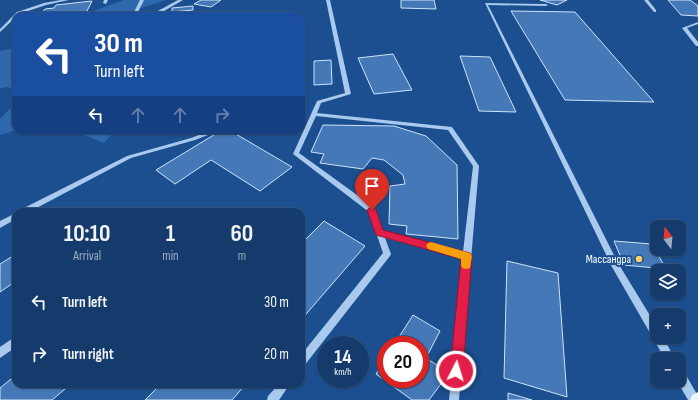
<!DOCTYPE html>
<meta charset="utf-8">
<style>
:root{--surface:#143b6b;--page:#1d4271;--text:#f1f3f6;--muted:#9dadc1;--line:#33557e}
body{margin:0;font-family:"Sofia Sans Condensed",sans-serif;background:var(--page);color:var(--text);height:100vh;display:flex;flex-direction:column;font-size:15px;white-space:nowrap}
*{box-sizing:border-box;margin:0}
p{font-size:13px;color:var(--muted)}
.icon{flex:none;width:22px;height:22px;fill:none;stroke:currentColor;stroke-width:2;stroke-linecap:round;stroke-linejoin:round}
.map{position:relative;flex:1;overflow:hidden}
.sheet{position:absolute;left:12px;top:208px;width:293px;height:180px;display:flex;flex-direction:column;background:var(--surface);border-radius:12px;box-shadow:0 1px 3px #0004,0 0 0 1px var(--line)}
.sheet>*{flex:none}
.hud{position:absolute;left:12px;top:12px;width:293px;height:122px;border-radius:12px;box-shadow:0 1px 3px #0004,0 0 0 1px var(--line);background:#1a4fa0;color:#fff;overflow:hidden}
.needle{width:26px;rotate:344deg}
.buttons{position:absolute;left:650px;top:220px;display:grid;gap:8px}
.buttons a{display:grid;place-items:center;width:36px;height:36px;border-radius:8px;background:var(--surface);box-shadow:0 1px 3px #0004,0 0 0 1px var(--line);font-size:20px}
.speed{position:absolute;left:317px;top:336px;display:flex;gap:8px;font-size:20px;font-weight:700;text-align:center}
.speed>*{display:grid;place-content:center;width:52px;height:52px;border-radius:50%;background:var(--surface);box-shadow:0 1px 3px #0004,0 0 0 1px var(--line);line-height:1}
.speed small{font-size:10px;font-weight:400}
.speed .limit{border:6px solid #d22;background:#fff;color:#111}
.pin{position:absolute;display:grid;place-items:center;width:34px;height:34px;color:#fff;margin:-41px -17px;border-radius:50% 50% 50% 0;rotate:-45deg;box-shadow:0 0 4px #0007}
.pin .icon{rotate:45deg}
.me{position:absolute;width:44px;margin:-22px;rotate:5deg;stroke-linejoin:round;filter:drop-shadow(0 0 3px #0008)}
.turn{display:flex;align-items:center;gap:14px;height:84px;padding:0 16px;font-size:18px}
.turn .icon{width:52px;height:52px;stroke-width:2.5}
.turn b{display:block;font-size:28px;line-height:34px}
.lanes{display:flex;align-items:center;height:38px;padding:0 16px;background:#0003;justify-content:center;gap:20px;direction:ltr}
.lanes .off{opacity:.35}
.eta{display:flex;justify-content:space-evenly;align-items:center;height:68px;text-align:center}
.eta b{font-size:24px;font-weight:700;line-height:28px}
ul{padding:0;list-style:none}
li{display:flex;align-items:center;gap:12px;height:52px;padding:0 16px}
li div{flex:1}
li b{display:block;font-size:15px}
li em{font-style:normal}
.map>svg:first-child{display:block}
.green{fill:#2e69ad}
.building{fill:#4478b7;stroke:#cfe3fa}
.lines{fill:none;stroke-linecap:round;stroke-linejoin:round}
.minor{fill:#a9c9ee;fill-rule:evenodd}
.major{fill:#f0f6ff;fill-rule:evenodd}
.route{fill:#e11d48;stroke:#92132f}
.slow{fill:#f59e0b}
.poi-dot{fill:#ffd166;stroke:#1b4f8f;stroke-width:1.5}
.labels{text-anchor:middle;stroke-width:4;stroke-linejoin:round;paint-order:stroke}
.poi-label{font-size:12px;fill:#fff;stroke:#1b4f8f;text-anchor:end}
</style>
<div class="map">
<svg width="698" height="400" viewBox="0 0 698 400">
<rect width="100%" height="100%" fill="#1b4f8f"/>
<g class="green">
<path d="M124,0H166L116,16H84L93,11Z"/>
<path d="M16,48V91L8,87L0,88V51Z"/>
<path d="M16,102V130L0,135V119Z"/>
<path d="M71,130H116L104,143Z"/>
</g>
<g class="building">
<path d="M201,0H221L211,7L194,4Z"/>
<path d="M401,0H434L436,9L401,8Z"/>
<path d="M540,0H567L557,5Z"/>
<path d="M668,0H690L698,6V16L681,15Z"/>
<path d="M92,1L87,11L77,15L30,16L41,14L45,9L54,8L56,5Z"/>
<path d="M193,6V10L172,12V8Z"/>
<path d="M511,11L575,12L654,102L565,100Z"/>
<path d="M393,54L412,90L374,94L358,58Z"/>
<path d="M460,56L490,57L516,112L479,111Z"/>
<path d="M331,60L332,84L314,85V61Z"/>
<path d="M323,125L394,126L426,136L457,165L458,239L406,234L407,226L389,224L390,186L405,184L403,175L384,160L372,158L363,169L320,163L324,154L311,152Z"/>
<path d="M222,130H229L292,167L260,191L211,160L175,184L156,170Z"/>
<path d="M324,221L365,246L301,320V244Z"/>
<path d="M614,241L652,244L666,269L624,265Z"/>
<path d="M16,254V281L0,292V264Z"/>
<path d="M507,261L558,273L567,397L504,378Z"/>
<path d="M413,315L440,331L426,358L449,373L429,400H412L376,374L386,358V379H420V345H394Z"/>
<path d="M16,375V384H71L52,400H0V388Z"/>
<path d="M161,384H246L232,400H145Z"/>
<path d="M508,393L532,400H508Z"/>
</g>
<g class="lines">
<g class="minor">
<path d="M61,0H69L46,5L19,14L0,32V29L17,12L44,3Z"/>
<path d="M104,0H108L106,4L103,3Z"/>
<path d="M140,0H144L136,16H132Z"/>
<path d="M178,0H183L159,14V16H155L156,12Z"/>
<path d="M326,0H330L351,94L321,103L317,113L452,127L479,166L459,400H449L463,258L385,238L391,254L390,256L304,366L301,368V355L383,253L369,212L293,154L317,101L345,93ZM316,116L448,130L473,166L463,252L383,231L375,208L299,153Z"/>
<path d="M644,0H648L656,10V12H654Z"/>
<path d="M485,3L546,4L548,5L546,6L488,5L618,263L657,327V337H663L675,359H665L612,267Z"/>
<path d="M698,22V24L687,28L698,42V46H696L682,28Z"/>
<path d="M212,130H221L195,140L131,158L29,212H19L20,210L127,156L191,138Z"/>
<path d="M16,213V219L0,228V221Z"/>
<path d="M16,336V347L0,358V347Z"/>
<path d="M679,369L683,370L698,396V400H688L677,381H679Z"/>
<path d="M279,384H290L279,400H267L268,396Z"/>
</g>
<path class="major" d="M698,392V400H690L692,395Z"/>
</g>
<path class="route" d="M372,206L376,210L383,230L470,253L472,256L463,371L461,376L456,378L452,376L450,371L461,259L376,235L367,210Z"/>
<path class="slow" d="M431,242L470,253L472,256L470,268L466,269L462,268L461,265V259L428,249L426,246L428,243Z"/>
<circle class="poi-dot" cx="639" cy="259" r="4"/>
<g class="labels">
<g class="poi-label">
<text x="631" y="263">Массандра</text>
</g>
</g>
</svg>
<div class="buttons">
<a><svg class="needle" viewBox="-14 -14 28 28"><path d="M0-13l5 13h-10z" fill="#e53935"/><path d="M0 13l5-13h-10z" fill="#9dadc1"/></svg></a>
<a><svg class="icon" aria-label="layers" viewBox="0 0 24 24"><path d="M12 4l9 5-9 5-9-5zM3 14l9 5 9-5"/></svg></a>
<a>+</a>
<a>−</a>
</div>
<div class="speed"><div>14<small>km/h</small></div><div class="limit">20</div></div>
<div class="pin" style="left:372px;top:210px;background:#d93025"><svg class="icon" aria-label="arrive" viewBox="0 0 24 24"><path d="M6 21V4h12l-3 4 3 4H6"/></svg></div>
<svg class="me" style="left:456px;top:371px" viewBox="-20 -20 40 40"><circle r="17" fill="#e11d48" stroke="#fff" stroke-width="3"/><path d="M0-11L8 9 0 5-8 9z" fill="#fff"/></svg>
<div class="hud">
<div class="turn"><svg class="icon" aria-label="left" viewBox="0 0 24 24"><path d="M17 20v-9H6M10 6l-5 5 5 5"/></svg><div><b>30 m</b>Turn left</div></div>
<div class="lanes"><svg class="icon" aria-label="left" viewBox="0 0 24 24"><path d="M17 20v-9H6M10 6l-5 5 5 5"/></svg><svg class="icon off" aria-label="ahead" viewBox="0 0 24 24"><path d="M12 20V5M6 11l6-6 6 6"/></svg><svg class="icon off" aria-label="ahead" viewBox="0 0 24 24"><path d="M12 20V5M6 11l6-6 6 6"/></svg><svg class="icon off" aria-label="right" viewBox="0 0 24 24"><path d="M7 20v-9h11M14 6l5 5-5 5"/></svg></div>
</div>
<section class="sheet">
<div class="eta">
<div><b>10:10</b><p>Arrival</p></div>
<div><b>1</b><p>min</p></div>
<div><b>60</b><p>m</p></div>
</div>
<ul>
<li><svg class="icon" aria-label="left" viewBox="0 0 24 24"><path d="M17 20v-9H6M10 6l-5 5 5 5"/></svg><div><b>Turn left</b></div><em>30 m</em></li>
<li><svg class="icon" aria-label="right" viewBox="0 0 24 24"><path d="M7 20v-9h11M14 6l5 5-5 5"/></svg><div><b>Turn right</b></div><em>20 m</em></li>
</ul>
</section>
</div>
